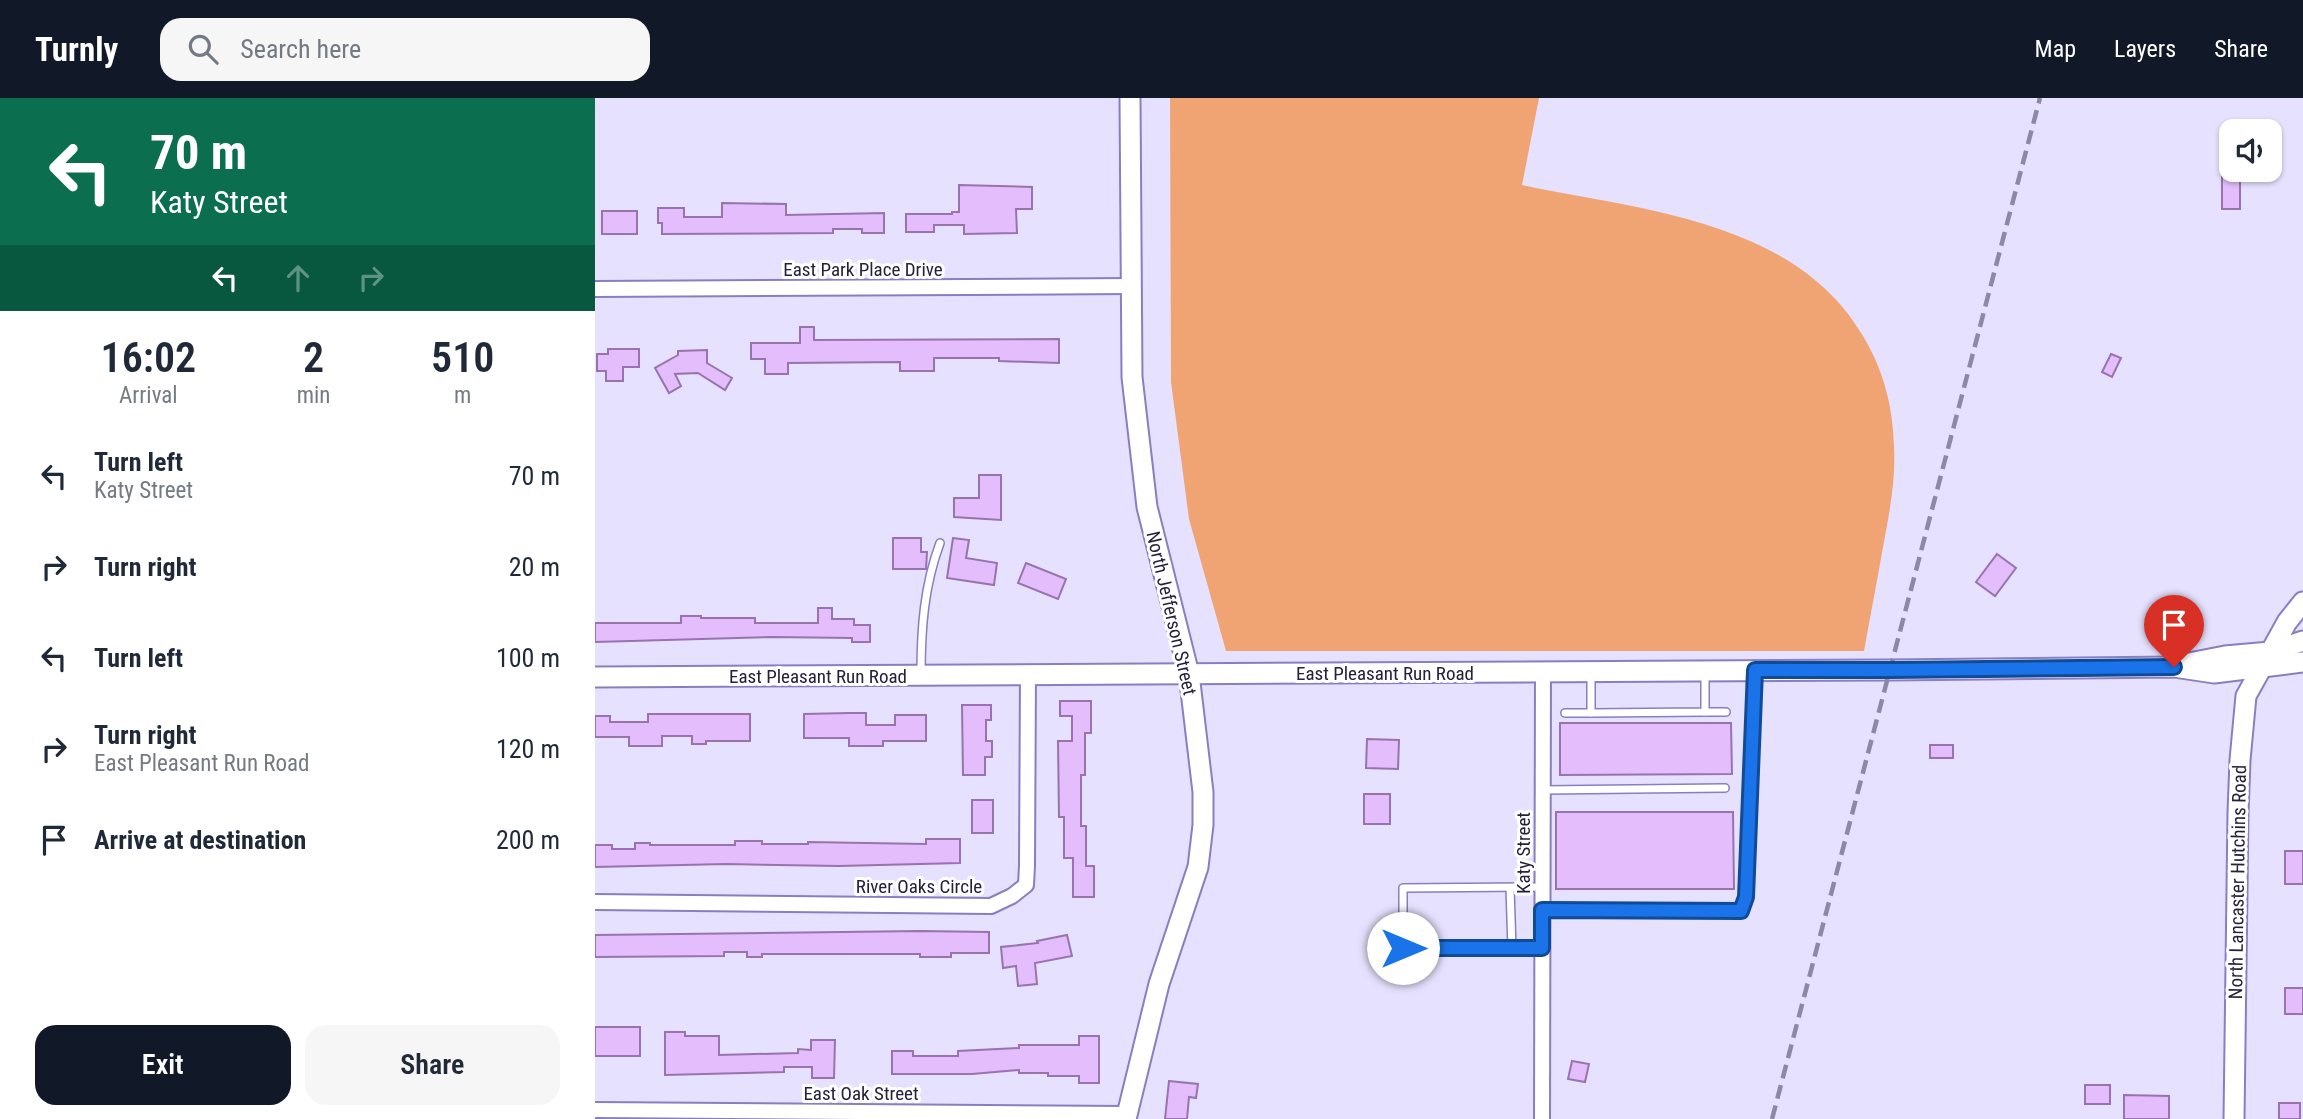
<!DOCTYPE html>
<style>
:root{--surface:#fff;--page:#f6f6f7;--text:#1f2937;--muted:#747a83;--accent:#111827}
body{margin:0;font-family:"Roboto Condensed",sans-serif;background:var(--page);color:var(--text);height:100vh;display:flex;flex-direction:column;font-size:26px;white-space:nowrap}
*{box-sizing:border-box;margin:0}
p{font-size:23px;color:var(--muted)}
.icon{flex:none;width:38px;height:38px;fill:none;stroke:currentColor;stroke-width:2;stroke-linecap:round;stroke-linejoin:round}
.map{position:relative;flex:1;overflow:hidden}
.drawer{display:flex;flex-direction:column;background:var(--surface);width:595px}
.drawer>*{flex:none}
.banner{background:#0b6e4f;color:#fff;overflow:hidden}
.fabs{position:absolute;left:1624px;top:21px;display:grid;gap:14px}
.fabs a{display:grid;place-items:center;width:63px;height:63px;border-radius:14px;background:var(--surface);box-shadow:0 2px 5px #0004;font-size:35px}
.pin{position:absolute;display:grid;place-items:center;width:60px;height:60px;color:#fff;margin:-72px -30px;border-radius:50% 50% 50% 0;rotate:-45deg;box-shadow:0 0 7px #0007}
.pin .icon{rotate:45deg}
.me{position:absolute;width:77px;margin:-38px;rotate:90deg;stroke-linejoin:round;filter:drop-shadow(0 0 5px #0008)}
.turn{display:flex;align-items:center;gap:24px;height:147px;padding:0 35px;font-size:32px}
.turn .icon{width:91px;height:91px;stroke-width:2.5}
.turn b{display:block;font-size:49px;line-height:60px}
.lanes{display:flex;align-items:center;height:66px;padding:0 35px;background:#0003;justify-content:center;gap:35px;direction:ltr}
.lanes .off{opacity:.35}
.eta{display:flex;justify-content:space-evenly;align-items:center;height:119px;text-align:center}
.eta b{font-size:42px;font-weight:600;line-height:49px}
.button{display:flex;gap:14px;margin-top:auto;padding:14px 35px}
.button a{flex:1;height:80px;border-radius:21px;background:var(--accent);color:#fff;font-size:28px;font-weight:600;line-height:80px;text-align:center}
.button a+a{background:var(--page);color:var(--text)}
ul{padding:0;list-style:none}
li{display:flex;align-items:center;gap:21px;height:91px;padding:0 35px}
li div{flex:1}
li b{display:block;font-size:26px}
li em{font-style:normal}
header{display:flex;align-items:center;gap:42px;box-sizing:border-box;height:98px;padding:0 35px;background:var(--accent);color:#fff}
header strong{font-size:33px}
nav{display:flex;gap:38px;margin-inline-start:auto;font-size:24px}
.search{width:490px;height:63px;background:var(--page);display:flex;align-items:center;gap:18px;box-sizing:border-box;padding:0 24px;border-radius:21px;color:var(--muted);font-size:26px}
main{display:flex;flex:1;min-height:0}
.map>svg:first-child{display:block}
.green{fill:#f1a473}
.building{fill:#e4bdfc;stroke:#9873ae;stroke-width:2}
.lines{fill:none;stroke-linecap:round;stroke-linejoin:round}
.lane-casing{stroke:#8a7ebe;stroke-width:10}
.street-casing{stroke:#8a7ebe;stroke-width:18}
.secondary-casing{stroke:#8a7ebe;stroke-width:23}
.lane{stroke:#fff;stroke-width:7}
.street{stroke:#fff;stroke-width:14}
.secondary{stroke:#fff;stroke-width:19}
.rail{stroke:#8d88a3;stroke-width:4.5;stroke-dasharray:14 7;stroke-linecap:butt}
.route-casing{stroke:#114b97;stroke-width:18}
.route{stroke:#1a73e8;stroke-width:12}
.labels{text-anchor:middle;stroke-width:6;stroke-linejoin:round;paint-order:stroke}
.street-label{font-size:19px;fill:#26203a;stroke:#fff}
</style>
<header>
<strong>Turnly</strong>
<div class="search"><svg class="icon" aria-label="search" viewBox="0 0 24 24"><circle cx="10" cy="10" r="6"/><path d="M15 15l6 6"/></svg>Search here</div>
<nav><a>Map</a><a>Layers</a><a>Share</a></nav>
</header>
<main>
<section class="drawer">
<div class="banner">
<div class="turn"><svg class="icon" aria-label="left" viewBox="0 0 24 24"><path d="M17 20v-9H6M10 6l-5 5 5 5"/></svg><div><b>70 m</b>Katy Street</div></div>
<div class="lanes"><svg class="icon" aria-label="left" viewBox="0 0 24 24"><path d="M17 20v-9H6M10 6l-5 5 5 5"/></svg><svg class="icon off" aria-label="ahead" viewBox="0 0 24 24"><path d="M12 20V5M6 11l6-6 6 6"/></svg><svg class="icon off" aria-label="right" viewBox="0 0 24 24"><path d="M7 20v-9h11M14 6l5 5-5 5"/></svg></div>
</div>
<div class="eta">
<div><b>16:02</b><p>Arrival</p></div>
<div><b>2</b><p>min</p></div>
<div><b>510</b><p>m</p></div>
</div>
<ul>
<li><svg class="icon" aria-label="left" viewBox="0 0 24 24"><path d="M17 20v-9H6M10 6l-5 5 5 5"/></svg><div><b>Turn left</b><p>Katy Street</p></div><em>70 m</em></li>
<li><svg class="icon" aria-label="right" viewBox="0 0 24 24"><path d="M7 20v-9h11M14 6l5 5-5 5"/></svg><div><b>Turn right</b></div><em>20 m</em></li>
<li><svg class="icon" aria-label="left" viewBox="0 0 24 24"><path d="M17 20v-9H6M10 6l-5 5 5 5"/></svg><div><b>Turn left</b></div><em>100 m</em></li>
<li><svg class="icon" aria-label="right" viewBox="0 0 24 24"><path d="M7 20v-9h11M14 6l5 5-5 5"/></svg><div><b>Turn right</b><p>East Pleasant Run Road</p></div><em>120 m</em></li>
<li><svg class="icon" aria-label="arrive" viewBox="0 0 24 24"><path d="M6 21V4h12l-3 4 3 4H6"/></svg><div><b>Arrive at destination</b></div><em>200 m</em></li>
</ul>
<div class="button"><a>Exit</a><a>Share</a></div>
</section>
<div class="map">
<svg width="1708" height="1021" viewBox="0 0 1708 1021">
<rect width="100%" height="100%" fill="#e6e1fe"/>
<path class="green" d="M575,0H944L927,87C1047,112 1200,122 1268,238C1289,273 1298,309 1299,349C1301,382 1294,417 1288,449C1282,484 1275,519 1269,553H631L594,421L576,284Z"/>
<g class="building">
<rect x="1627" y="72" width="18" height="39"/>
<path d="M364,87L437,89V111H421L422,135L369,136V127H339V134H311V116H357V114H364Z"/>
<path d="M127,105L191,106V117L289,115V135H267V131H238V135L67,136V125H63V110H89V119H127Z"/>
<rect x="7" y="113" width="35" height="23"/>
<path d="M205,229H219V242L464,241V265L404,263V260H339V273H305V264L193,265V276H170V261H156V245H205Z"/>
<path d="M13,251H44V269H28V283H11V273H2V256H13Z"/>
<path d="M112,252V265L137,280L130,292L103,275L80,276L86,288L74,295L60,270L83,257V253Z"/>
<path d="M1516,256L1526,260L1517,279L1507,274Z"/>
<path d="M384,377H406V422L359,419V400H384Z"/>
<path d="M298,440H326V454H332L331,471H298Z"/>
<path d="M358,440L374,442L371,460L402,465L399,487L352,480Z"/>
<path d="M1402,456L1421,470L1400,498L1381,484Z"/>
<path d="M431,465L471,481L463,501L423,485Z"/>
<path d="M223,510H237V521H259V527H275V544H257V540L177,539L0,544V525H86V518H106V520H160V525H223Z"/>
<path d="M465,603H496V635H490V677H486V728H491V768H499V799H478V760H469V719H464L463,643H477V618H465Z"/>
<path d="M367,607H396V622H391V643H397V659H390V677H368Z"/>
<path d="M254,615H271V627H300V617H331V643H288V648H254V640H209V616Z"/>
<path d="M53,616H155V643H111V646H97V638H67V648H34V639H0V618H15V624H53Z"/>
<path d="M965,625H1136L1137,676L965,677Z"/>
<path d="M772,641L804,642L803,671L771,670Z"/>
<rect x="1335" y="647" width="23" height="13"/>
<rect x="769" y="696" width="26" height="30"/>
<rect x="377" y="702" width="21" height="33"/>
<path d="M961,714H1138L1139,791H961Z"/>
<path d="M331,741H365V765L244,768L131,766L0,769V747H17V751H40V745H55V747H140V743H167V746H213V744L331,746Z"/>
<rect x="1690" y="753" width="18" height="33"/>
<path d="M325,833L394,834V855H356V859H325V856H167V859H152V854H129V858L0,859V837Z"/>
<path d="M472,837L477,858L440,865L442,886L423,888L421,868L408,870L406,849L443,845L442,843Z"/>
<rect x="1690" y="890" width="18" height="26"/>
<rect x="0" y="929" width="45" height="29"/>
<path d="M70,934H90V938H124V957L203,955V951L216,952V942H240L239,980H217V969H189V974L70,977Z"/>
<path d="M484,938H504V985H484V978H453V975H424V972L377,976H297V953H318V958H363V953L424,950V947H484Z"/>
<path d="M977,963L994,966L990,984L973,981Z"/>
<path d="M574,983L603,986L601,1000L594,999L592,1021H570Z"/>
<rect x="1490" y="987" width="25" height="19"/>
<path d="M1529,997L1574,998V1021H1529Z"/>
<rect x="1684" y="1005" width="21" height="16"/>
</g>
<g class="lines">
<defs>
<g id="lane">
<path d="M996,574V615L1110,614V575"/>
<path d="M326,576C326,531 329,488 345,445"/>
<path d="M1110,614H1131"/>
<path d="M970,615H996"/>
<path d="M948,692L1130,690"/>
<path d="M915,790L917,850"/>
<path d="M948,812L1146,813L1151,799L1160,575"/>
<path d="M947,850H808V790L947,789"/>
</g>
<g id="street">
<path d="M0,191L537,188"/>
<path d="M0,804L396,808L417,798L431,787L432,767L433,576"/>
<path d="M0,1012L531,1016"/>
<path d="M947,1021L948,573"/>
</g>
<g id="secondary">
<path d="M1594,565L1630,558L1675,554L1708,543"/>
<path d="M0,579L1295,572L1579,569L1619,575L1708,564"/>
<path d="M531,1021L564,886L603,769L608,727V694L594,576L552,409L537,279L535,0"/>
<path d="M1639,1021L1643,715L1645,662L1651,598L1692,524L1708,504"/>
</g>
</defs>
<use href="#lane" class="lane-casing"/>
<use href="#street" class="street-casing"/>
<use href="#secondary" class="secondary-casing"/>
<use href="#lane" class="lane"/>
<use href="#street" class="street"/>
<use href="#secondary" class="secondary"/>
<path class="rail" d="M1177,1021L1445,0"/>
</g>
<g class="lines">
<defs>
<path id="route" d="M808,850H947V812L1146,813L1151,799L1160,572H1295L1579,569"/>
</defs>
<use href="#route" class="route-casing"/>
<use href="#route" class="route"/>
</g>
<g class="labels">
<g class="street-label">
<text x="268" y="178">East Park Place Drive</text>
<text transform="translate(577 515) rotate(77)" y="7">North Jefferson Street</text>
<text x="790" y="582">East Pleasant Run Road</text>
<text x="223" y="585">East Pleasant Run Road</text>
<text transform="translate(928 755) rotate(-90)" y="7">Katy Street</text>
<text transform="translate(1642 784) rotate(-89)" y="7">North Lancaster Hutchins Road</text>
<text x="324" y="795">River Oaks Circle</text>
<text x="266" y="1002">East Oak Street</text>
</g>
</g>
</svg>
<div class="fabs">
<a><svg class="icon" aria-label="sound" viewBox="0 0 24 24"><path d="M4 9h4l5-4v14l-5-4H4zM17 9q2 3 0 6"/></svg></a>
</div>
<div class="pin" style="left:1579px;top:569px;background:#d93025"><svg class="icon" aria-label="arrive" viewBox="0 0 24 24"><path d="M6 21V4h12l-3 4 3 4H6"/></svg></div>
<svg class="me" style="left:808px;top:850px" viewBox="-20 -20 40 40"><circle r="19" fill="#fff"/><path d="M0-13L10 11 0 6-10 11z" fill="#1a73e8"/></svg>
</div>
</main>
